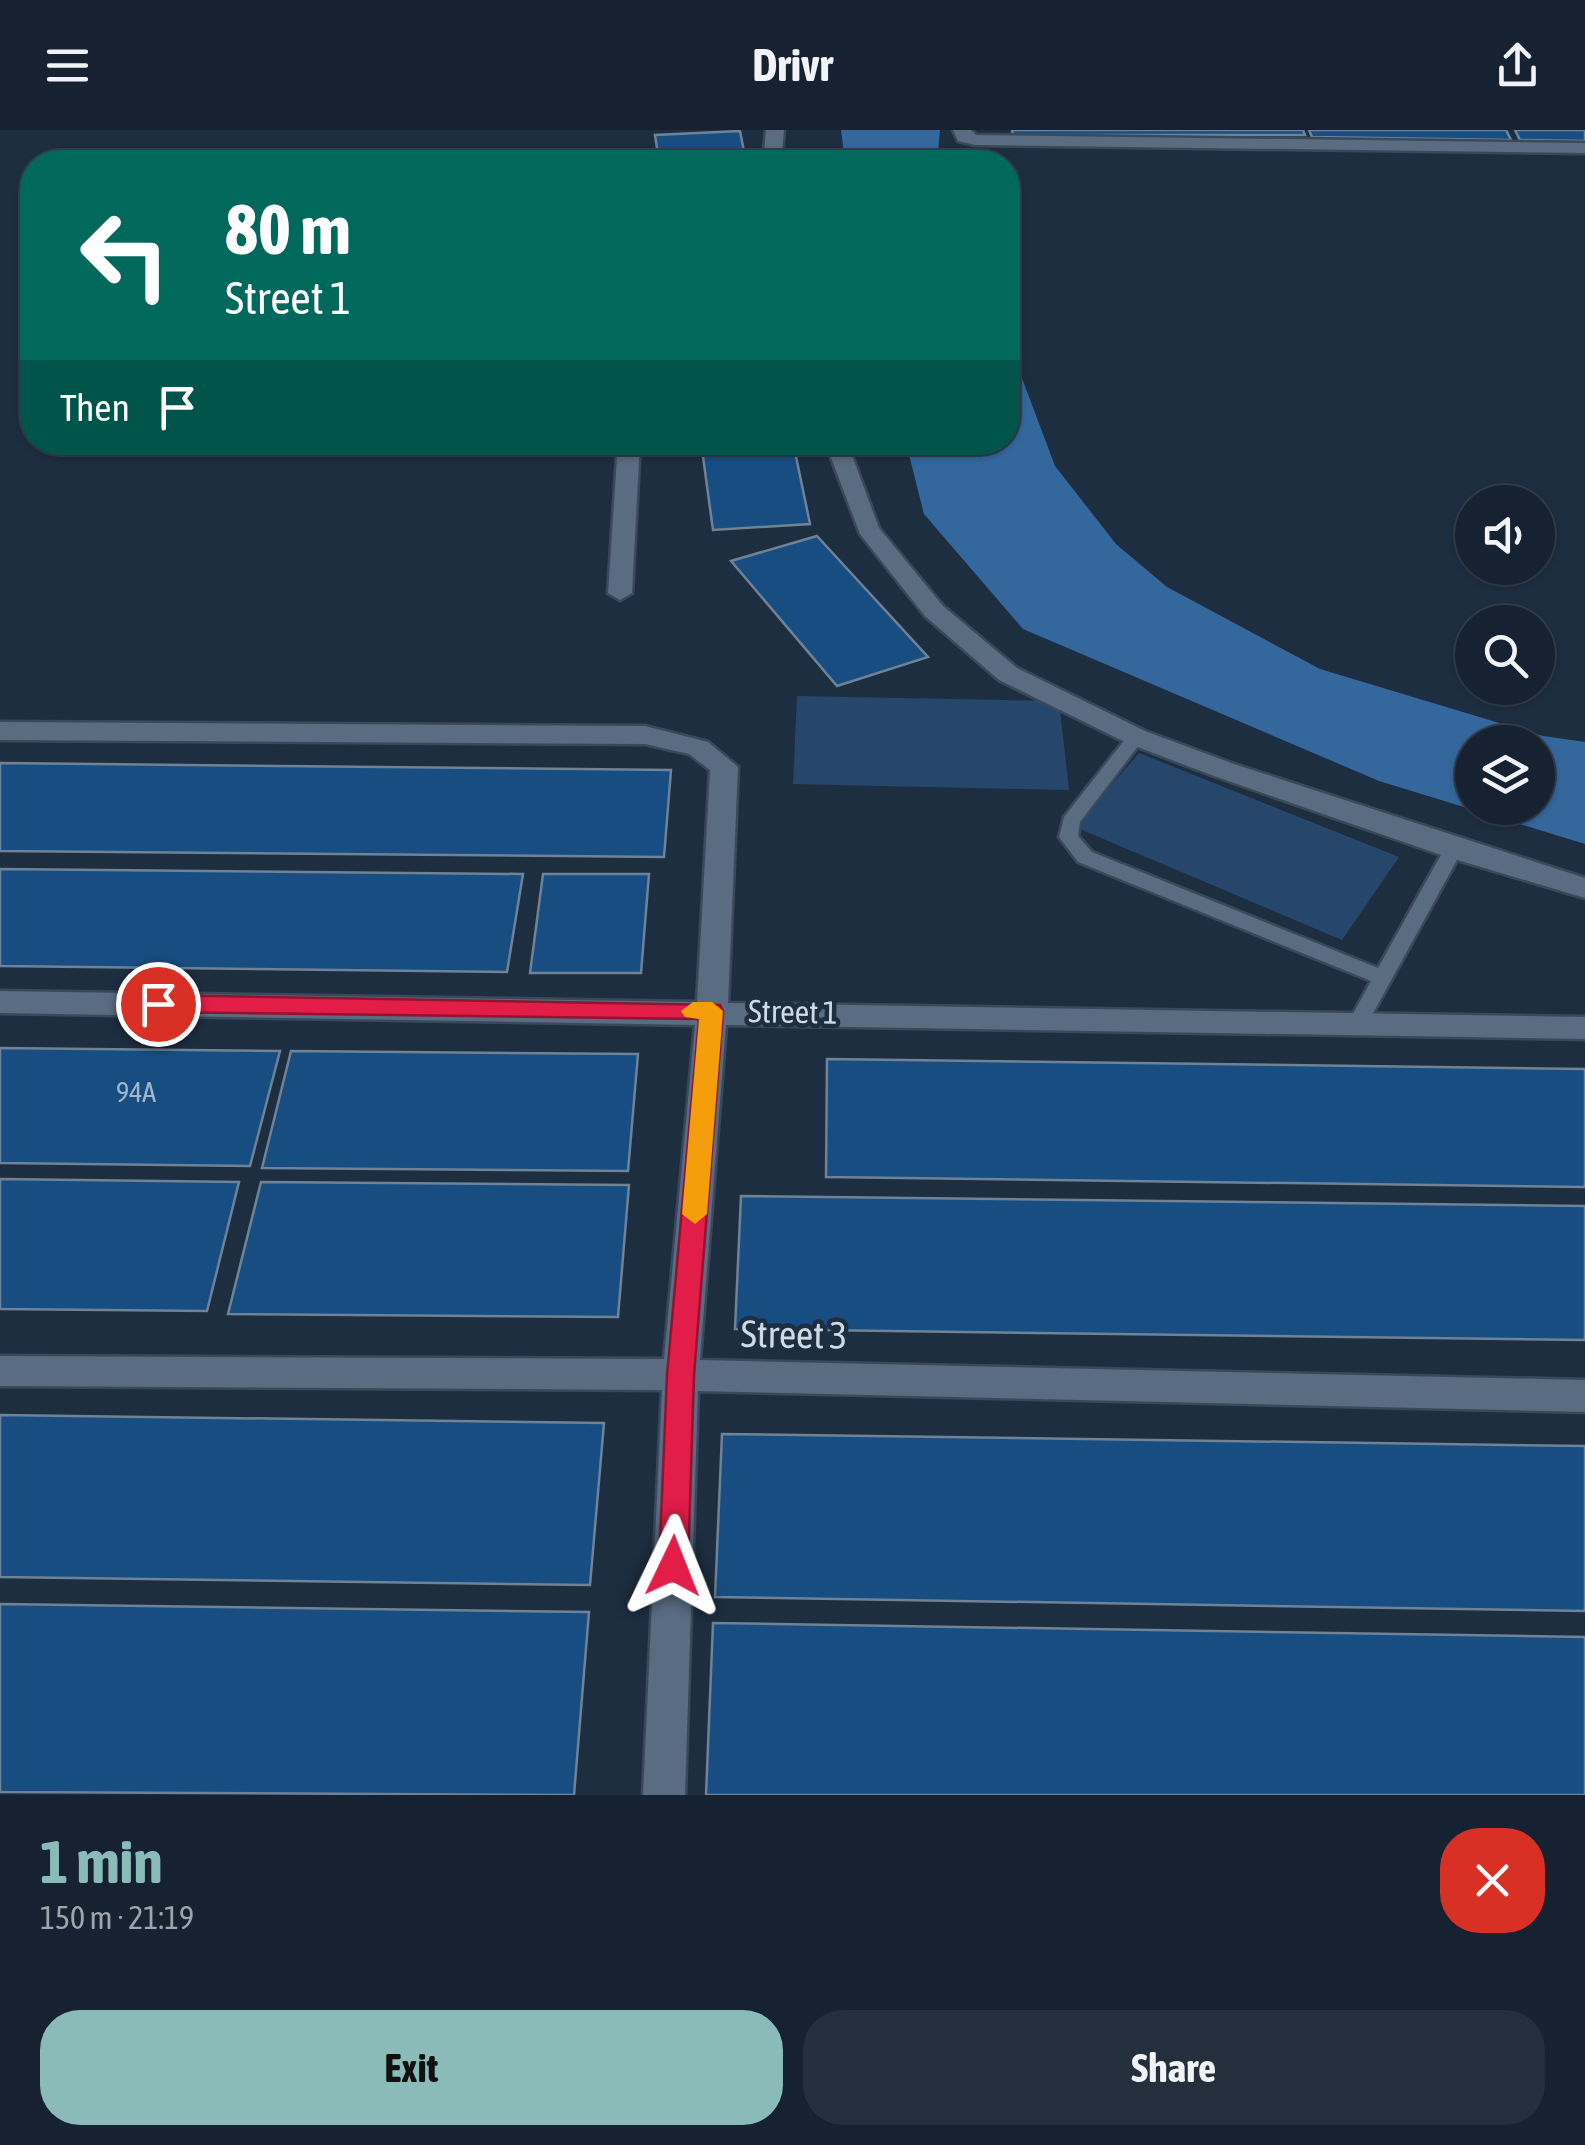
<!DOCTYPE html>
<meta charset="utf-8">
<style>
:root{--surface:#162231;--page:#232f3d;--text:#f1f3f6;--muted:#9ea4ab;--line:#353f4d;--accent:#8bbbb9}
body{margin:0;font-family:"Asap Condensed",sans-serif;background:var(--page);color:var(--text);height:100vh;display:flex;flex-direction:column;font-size:38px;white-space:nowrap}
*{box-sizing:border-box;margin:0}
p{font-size:32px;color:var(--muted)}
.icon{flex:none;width:55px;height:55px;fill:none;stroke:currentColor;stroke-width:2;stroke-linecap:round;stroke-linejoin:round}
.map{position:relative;height:1665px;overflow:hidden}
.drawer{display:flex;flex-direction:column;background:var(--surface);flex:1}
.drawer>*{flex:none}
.hud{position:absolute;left:20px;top:20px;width:1000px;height:305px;border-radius:40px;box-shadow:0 2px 8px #0004,0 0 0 2px var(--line);background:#00695c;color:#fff;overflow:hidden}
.tools{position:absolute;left:1455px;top:355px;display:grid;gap:20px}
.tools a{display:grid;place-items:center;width:100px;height:100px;border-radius:50%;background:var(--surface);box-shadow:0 2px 8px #0004,0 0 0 2px var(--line);font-size:50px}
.pin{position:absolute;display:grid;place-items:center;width:85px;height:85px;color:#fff;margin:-42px;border:5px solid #fff;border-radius:50%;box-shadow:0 2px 10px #0007}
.me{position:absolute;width:110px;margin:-55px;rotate:2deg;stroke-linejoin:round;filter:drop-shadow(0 0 8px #0008)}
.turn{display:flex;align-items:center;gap:35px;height:210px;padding:0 40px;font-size:45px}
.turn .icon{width:130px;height:130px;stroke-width:2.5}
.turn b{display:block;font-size:70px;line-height:85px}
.then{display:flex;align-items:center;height:95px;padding:0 40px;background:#0003;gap:20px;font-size:38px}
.round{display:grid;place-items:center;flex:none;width:105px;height:105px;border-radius:40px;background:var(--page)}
.headline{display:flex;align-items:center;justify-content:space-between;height:170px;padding:0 40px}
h1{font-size:60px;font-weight:700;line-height:75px;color:var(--accent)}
.cta{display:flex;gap:20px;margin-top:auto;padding:20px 40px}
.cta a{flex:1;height:115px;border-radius:40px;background:var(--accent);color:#111;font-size:40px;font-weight:700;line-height:115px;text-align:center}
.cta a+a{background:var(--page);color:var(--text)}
header{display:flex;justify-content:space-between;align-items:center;height:130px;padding:0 40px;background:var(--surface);font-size:45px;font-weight:700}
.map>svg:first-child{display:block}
.green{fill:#26476b}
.water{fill:#34689d;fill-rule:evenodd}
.building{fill:#184d81;stroke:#6e8298;stroke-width:2.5}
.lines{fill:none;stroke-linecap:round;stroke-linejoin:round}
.service-casing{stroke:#3a4959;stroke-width:5}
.minor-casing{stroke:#3a4959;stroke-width:5}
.service{fill:#596c82;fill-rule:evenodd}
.minor{fill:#596c82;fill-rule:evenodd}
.route{fill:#e11d48;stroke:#92132f;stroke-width:2.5}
.slow{fill:#f59e0b}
.labels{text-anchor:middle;stroke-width:9;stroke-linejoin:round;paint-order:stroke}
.number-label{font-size:28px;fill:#a1b7cd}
.street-label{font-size:32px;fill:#cfdae6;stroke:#1d2e41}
.near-street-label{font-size:38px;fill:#cfdae6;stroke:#1d2e41}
</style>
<header><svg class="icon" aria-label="menu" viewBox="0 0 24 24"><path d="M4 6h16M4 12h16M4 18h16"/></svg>Drivr<svg class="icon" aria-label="share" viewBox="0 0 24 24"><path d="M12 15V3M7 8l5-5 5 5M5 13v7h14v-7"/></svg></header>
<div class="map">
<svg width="1585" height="1665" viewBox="0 0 1585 1665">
<rect width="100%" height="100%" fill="#1d2e41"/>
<g class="green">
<path d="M797,566L1059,571L1069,660L793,654Z"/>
<path d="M1139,623L1399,727L1342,810L1075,697Z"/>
</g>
<g class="water">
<path d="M841,0H940L937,32H845Z"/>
<path d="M1008,211L1055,336L1116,414L1167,457L1320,539L1543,606L1585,612V714L1379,651L1023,499L924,384L906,313L1008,312ZM1472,612H1538V678H1472Z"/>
</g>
<g class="building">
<path d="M1012,0H1303L1305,5H1013Z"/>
<path d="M1309,0H1506L1511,10L1312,7Z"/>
<path d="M1515,0H1585V11L1520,10Z"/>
<path d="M740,1L746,32H659L655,5Z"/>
<path d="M701,312H793L810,394L713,400Z"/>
<path d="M817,406L928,527L837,556L731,431Z"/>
<path d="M0,633L671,640L664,727L0,721Z"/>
<path d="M0,739L523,744L507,842L0,836Z"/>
<path d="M543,744H649L641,843H530Z"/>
<path d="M0,918L280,921L250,1036L0,1033Z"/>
<path d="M291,921L638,924L628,1041L262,1038Z"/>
<path d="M827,929L1585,939V1057L826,1047Z"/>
<path d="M0,1049L239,1052L207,1181L0,1179Z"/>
<path d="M261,1052L629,1055L618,1187L228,1184Z"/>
<path d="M741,1066L1585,1076V1210L735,1199Z"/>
<path d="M0,1285L604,1293L590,1455L0,1447Z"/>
<path d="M722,1304L1585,1316V1481L715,1467Z"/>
<path d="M0,1474L589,1482L574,1665L0,1662Z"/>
<path d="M713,1493L1585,1507V1665H706Z"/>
</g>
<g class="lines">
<defs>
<path id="service" d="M1136,601L1145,607L1080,692L1078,706L1092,722L1378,838L1447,714H1461L1463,719L1365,898H1351L1348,893L1371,851L1078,732L1059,707L1064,687L1130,603Z"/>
<g id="minor">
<path d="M766,0H784L781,32H763Z"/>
<path d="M953,0H971L976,5L1585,13V23L975,15L958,11Z"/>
<path d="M618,312H640L632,463L620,470L608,463Z"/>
<path d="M825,312H847L879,398L943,476L1017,538L1145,601L1234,634L1585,748V768L1444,726L1214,646L1127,613L999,550L925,486L860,404Z"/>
<path d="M0,592L645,596L708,612L738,637L728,873L1585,887V909L726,895L700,1230L1585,1250V1282L698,1261L685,1665H643L662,1260L0,1256V1226L664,1229L695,895L0,883V861L697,872L710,640L689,624L645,614L0,610Z"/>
</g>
</defs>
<use href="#service" class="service-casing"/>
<use href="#minor" class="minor-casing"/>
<use href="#service" class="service"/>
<use href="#minor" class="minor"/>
</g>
<path class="route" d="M158,865L720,875L723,881L694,1245L688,1436L684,1446L673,1450L663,1446L659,1436L667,1245L699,889L158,882L147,874Z"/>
<path class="slow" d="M693,872H712L723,881L707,1084L695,1094L682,1084L699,889L685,887L681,881Z"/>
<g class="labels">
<g class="number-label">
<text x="136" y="972">94A</text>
</g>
<g class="street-label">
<text transform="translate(793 882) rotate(1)" y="11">Street 1</text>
</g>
<g class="near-street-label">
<text transform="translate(794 1205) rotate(1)" y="13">Street 3</text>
</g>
</g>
</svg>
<div class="tools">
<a><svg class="icon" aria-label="sound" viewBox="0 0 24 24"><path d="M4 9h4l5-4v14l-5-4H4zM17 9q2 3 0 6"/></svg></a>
<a><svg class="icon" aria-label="search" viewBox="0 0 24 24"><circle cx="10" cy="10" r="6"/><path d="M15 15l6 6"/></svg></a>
<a><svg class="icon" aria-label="layers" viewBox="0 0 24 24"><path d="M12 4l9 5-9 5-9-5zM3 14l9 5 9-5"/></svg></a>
</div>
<div class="pin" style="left:158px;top:874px;background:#d93025"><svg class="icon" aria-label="arrive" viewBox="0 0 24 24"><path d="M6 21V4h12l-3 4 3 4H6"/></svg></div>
<svg class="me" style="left:673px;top:1436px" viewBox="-20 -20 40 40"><path d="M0-17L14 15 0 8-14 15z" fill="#e11d48" stroke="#fff" stroke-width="4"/></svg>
<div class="hud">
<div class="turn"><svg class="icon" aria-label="left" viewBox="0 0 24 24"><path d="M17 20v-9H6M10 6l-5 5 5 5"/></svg><div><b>80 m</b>Street 1</div></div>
<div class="then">Then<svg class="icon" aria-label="arrive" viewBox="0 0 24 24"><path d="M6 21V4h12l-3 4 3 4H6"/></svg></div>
</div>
</div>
<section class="drawer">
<div class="headline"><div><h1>1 min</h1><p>150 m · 21:19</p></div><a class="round" style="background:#d93025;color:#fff"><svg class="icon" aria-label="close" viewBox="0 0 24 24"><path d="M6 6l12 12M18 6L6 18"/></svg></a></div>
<div class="cta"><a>Exit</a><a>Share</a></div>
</section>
